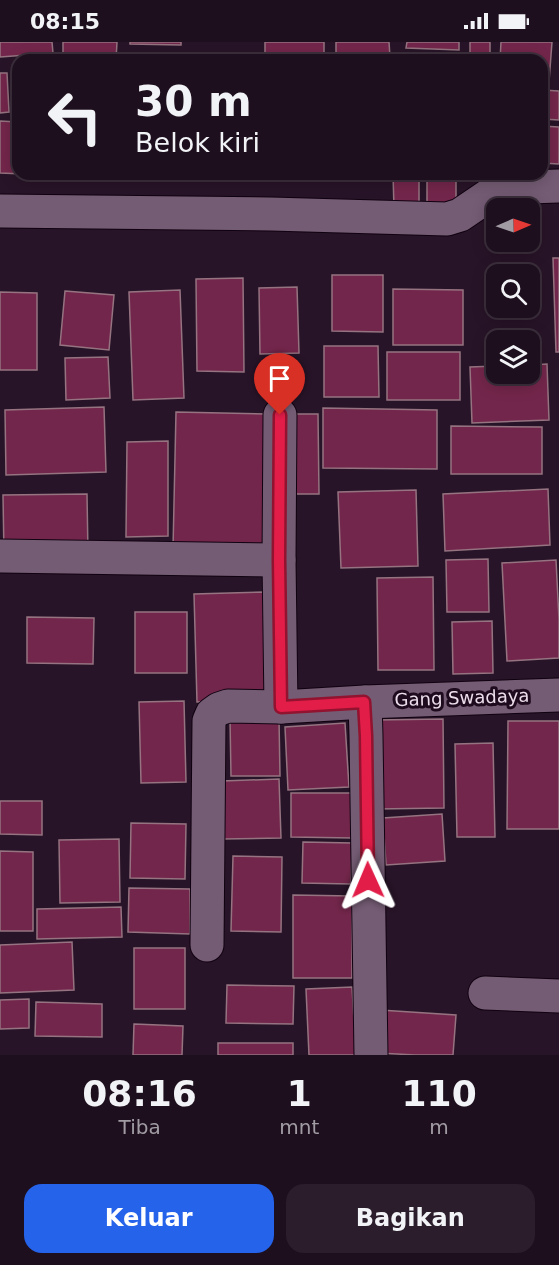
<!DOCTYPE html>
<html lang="id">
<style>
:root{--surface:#1e0f1e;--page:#2b1d2b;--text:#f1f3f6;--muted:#a19ca4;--line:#3c2f3c;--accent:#2563eb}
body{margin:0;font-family:"DejaVu Sans",sans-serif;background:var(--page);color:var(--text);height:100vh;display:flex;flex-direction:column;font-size:22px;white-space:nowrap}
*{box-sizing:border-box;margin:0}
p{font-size:20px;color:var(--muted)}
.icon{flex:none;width:33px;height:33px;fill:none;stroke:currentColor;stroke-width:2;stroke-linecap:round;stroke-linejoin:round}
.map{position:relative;height:1013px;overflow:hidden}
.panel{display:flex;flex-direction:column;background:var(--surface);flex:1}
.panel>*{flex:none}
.top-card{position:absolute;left:12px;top:12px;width:536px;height:126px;border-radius:18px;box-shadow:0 3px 15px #0003,0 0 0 2px var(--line);background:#1e0f1e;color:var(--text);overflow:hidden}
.needle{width:39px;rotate:88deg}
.controls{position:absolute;left:486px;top:156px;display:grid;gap:12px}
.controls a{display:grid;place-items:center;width:54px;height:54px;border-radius:12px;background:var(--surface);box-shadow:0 3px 15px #0003,0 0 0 2px var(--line);font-size:30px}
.pin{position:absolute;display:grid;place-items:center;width:51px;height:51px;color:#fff;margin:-62px -26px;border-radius:50% 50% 50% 0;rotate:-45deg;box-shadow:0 0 6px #0007}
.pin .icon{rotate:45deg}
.me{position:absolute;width:66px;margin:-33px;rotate:359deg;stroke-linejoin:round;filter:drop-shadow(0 0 4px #0008)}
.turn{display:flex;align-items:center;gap:21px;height:126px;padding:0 24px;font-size:27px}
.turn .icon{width:78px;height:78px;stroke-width:2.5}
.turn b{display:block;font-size:42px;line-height:51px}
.eta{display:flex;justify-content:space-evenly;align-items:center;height:102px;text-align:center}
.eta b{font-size:36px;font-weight:800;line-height:42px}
.button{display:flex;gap:12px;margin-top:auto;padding:12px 24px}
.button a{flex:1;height:69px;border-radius:18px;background:var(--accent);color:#fff;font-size:24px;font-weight:800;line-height:69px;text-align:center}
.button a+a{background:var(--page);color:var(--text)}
.status{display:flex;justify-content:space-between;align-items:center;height:42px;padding:0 30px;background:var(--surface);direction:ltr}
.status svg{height:16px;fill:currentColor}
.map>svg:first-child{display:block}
.building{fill:#73264b;stroke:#957380;stroke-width:1.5}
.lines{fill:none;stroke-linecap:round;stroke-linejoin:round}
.minor-casing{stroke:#100210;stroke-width:35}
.minor{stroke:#745c74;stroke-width:33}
.route-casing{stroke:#92132f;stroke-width:15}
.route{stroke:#e11d48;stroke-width:10}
.labels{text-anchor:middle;stroke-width:6;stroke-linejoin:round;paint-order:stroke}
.street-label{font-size:18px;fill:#ebddea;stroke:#1e0b1e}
</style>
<div class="status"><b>08:15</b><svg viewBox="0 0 49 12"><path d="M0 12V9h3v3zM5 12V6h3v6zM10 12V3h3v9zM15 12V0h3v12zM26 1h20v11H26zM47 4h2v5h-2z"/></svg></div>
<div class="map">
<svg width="559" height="1013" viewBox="0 0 559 1013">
<rect width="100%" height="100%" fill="#281428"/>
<g class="building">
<path d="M0,0H52L53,11L0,15Z"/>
<path d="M63,0H117L116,18H63Z"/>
<path d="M130,0H181V3L130,2Z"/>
<rect x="265" y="0" width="59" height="12"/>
<path d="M336,0H389L390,15H336Z"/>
<path d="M407,0H459V8L406,6Z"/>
<rect x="470" y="0" width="20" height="18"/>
<path d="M501,0H552L549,40H542V18H500Z"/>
<path d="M0,31H7L9,70L0,71Z"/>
<path d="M542,48L559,49V78L542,77Z"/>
<path d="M0,79L18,80V132L47,133L0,131Z"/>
<path d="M542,84L559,85V122L542,121Z"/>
<path d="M134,132H188L134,134Z"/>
<path d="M393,132H419V166H394Z"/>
<rect x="427" y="132" width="29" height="29"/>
<path d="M553,216H559V310H556Z"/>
<path d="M332,233H383V290L332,289Z"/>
<path d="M243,236L244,330L197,329L196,237Z"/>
<path d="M297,245L299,311L260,312L259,246Z"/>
<path d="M393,247L463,248V303H393Z"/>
<path d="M180,248L184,356L133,358L129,250Z"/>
<path d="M65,249L114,253L109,308L60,303Z"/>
<path d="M0,250L37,251V328H0Z"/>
<path d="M324,304H378L379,355H324Z"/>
<rect x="387" y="310" width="73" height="48"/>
<path d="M108,315L110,356L66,358L65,316Z"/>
<path d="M547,322L549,378L472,381L470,325L496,324V332H530V323Z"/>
<path d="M104,365L106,430L6,433L5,368Z"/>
<path d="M323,366L437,368V427L323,426Z"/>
<path d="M176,370L266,372L264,509L173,507Z"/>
<path d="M285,372H318L319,452H286Z"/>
<path d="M451,384L542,385V432H451Z"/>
<path d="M168,399V494L126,495L127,400Z"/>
<path d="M548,447L550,503L445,509L443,452Z"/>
<path d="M416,448L418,524L341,526L338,450Z"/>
<path d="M87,452L88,512L4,513L3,453Z"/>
<path d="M488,517L489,570H447L446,518Z"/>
<path d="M556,518L559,577V616L507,619L502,521Z"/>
<path d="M433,535L434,628H378L377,536Z"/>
<path d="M263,550L266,658L197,660L194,552Z"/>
<rect x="135" y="570" width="52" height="61"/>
<path d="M27,575L94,576L93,622L27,621Z"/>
<path d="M492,579L493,631L453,632L452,580Z"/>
<path d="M184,659L186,740L141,741L139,660Z"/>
<path d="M230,677H279L280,734H231Z"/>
<path d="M443,677L444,766L377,767L375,678Z"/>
<path d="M508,679H559V787H507Z"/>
<path d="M345,681L349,745L288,748L285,685Z"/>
<path d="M493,701L495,795H457L455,702Z"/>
<path d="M279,737L281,796L223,797L222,739Z"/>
<path d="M291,751H353V796L291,795Z"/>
<path d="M0,759H42V793L0,792Z"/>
<path d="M442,772L445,819L386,823L383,776Z"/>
<path d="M131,781L186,782L185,837L130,836Z"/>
<path d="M119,797L120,860L60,861L59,798Z"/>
<path d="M303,800L352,801L351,842L302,841Z"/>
<path d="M0,809L33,810V889H0Z"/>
<path d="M233,814L282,815L281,890L231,889Z"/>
<path d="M129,846L190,847V892L128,890Z"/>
<path d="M293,853L352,854V936H293Z"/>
<path d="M121,865L122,895L37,897V867Z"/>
<path d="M72,900L74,948L0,951V903Z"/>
<rect x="134" y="906" width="51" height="61"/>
<path d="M227,943L294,944L293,982L226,981Z"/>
<path d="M352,945L356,1013H309L306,947Z"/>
<path d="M29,957V986L0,987V958Z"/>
<path d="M36,960L102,962V995L35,994Z"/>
<path d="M380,968L456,973L453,1013H415L378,1011Z"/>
<path d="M134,982L183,984L182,1013H133Z"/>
<rect x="218" y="1001" width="75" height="12"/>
</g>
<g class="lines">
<defs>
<g id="minor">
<path d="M0,169L271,172L447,177L460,173L488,154L511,147L529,145L559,144"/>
<path d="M280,373L279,518L281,665"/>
<path d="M0,514L279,518"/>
<path d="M365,660L366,694L371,1013"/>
<path d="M207,903L209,679L212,672L219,667L228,664L281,665L365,660L559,653"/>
<path d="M485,951L559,954"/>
</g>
</defs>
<use href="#minor" class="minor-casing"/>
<use href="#minor" class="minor"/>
</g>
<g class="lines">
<defs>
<path id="route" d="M280,373L279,518L281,665L364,660L366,694L368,838"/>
</defs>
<use href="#route" class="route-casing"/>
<use href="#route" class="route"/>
</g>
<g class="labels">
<g class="street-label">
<text transform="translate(462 656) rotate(-2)" y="6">Gang Swadaya</text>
</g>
</g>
</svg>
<div class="controls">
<a><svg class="needle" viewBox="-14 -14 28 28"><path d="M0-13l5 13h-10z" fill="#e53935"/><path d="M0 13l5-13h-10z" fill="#a19ca4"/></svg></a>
<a><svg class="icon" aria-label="search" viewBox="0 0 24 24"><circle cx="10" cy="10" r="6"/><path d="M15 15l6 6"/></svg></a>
<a><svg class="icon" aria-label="layers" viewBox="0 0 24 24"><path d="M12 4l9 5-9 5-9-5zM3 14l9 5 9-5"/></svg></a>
</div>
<div class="pin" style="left:280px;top:373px;background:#d93025"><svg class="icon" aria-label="arrive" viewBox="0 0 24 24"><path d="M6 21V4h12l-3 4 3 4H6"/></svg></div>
<svg class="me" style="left:368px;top:838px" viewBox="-20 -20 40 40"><path d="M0-17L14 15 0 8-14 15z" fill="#e11d48" stroke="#fff" stroke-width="4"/></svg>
<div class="top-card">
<div class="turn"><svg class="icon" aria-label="left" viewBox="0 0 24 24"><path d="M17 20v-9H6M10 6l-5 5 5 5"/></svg><div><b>30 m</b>Belok kiri</div></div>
</div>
</div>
<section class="panel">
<div class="eta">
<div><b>08:16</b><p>Tiba</p></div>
<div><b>1</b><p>mnt</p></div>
<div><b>110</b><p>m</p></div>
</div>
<div class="button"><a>Keluar</a><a>Bagikan</a></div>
</section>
